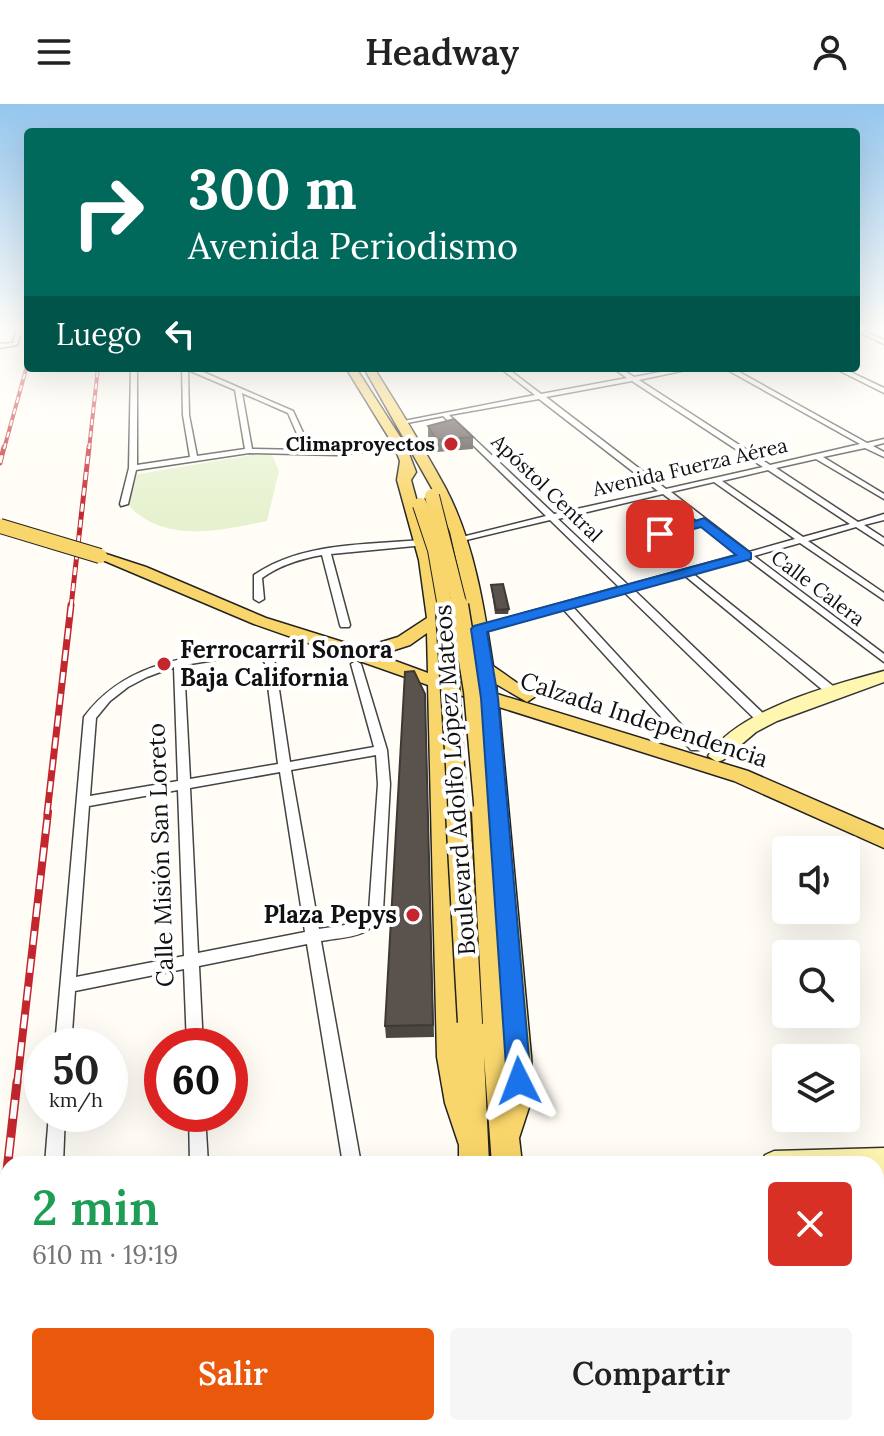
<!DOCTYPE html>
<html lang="es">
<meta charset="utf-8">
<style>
:root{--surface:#fff;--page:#f6f6f6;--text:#222;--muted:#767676;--accent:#ea580c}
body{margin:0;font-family:Lora,serif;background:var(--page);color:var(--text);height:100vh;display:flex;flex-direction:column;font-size:30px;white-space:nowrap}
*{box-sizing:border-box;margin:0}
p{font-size:26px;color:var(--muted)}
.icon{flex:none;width:44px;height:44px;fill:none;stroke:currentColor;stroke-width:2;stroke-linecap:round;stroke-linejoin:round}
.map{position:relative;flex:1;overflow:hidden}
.side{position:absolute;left:0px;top:1052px;width:884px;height:280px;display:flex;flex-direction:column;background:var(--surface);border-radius:24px 24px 0 0;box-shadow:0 8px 32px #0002}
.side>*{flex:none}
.banner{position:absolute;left:24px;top:24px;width:836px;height:244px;border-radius:8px;box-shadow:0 8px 32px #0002;background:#00695c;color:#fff;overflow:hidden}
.buttons{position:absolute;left:772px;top:732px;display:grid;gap:16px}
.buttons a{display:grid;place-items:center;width:88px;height:88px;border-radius:8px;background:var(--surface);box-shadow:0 8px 32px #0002;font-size:40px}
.speed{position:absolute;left:24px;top:924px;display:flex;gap:16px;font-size:40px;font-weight:700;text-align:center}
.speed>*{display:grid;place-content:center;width:104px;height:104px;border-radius:50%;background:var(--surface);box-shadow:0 8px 32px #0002;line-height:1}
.speed small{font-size:20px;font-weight:400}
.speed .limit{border:12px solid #d22;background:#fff;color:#111}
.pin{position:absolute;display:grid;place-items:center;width:68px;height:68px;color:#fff;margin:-34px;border-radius:16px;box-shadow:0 4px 12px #0006}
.me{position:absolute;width:88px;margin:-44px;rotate:357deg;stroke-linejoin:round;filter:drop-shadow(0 0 6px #0008)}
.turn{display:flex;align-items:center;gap:28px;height:168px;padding:0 32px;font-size:36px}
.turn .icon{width:104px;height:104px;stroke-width:2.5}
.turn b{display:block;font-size:56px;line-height:68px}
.then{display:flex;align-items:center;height:76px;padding:0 32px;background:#0003;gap:16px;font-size:30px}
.round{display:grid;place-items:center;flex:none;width:84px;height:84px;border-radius:8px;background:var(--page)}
.overview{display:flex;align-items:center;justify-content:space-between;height:136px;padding:0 32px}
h1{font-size:48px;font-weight:600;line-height:60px;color:#1e9e55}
.action{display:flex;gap:16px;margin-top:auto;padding:16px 32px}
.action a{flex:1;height:92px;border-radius:8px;background:var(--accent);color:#fff;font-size:32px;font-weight:600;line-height:92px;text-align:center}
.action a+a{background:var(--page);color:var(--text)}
header{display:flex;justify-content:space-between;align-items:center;height:104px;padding:0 32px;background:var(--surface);font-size:36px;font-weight:600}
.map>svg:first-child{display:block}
.pitch{fill:#e6f2cf}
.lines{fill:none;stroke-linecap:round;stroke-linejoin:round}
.street-casing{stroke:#444;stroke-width:3}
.secondary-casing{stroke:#333;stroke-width:3}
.primary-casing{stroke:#222;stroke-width:3}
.street{fill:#fff;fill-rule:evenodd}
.secondary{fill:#fff6b0;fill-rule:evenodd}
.primary{fill:#f9d66b;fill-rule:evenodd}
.rail-far4-casing{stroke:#c4262e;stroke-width:4}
.rail-far3-casing{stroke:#c4262e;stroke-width:5}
.rail-far2-casing{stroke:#c4262e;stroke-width:7}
.rail-far1-casing{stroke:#c4262e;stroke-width:8}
.rail-casing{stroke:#c4262e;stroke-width:9}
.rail-far4{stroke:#fff;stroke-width:2;stroke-dasharray:6;stroke-linecap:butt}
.rail-far3{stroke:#fff;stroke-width:3;stroke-dasharray:8;stroke-linecap:butt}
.rail-far2{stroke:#fff;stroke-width:4;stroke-dasharray:11;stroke-linecap:butt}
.rail-far1{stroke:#fff;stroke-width:5;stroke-dasharray:14;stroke-linecap:butt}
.rail{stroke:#fff;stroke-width:6;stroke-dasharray:19;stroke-linecap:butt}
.primary-bridge-far2-casing{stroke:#222;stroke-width:16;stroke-linecap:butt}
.primary-bridge-far1-casing{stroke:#222;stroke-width:21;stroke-linecap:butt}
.primary-bridge-casing{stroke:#222;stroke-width:27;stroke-linecap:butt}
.primary-bridge-far2{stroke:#f9d66b;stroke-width:14}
.primary-bridge-far1{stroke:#f9d66b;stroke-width:18}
.primary-bridge{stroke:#f9d66b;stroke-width:24}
.wall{fill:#4d4742}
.building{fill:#5a524d;stroke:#3f3936;stroke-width:2}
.route{fill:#1a73e8;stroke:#114b97;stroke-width:2}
.poi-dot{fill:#c4262e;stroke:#fff;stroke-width:3}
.labels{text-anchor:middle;stroke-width:8;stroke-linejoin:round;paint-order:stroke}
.far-poi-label{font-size:20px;font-weight:bold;fill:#111;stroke:#fff;text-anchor:end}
.far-street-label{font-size:20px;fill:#111;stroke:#fff}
.poi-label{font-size:24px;font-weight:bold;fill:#111;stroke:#fff;text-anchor:start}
.street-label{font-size:24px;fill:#111;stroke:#fff}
</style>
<header><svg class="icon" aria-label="menu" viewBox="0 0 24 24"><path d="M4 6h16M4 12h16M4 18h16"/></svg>Headway<svg class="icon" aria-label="person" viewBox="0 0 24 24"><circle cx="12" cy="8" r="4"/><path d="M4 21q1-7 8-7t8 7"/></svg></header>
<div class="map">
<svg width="884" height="1332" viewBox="0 0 884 1332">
<rect width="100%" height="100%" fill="#fffdf5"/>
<path class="pitch" d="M264,349L272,351L279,367L267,417C220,427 165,440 128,401L133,371Z"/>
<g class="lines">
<defs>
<g id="street">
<path d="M17,224H23L17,241L0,244V240L13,239Z"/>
<path d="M856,224L884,236V240L856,227Z"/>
<path d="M131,264H137V361L190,353L183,311L182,264H194L293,307L311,346L337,347L400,340L404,342L400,344L337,351L249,349L136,366L128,400L121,402L120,400L129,364ZM188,266L235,286L245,345L197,352L189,311ZM242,289L288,309L304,346L252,345Z"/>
<path d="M500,264H507L541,290L627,274L613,264H620L634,273L682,264H695L639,276L770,361L860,340L724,264H732L867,339L884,335V339L873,342L884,348V353L865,344L823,353L884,390V395L816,355L776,364L858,418L884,410V416L864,421L884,434V441L856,423L808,437L884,489V496L800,439L754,452L884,550V558L746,454L692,469L838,586L839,589L838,592H830L684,471L633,485L768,614L770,617L764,621L760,620L624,488L572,502L699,640L701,643L699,646H691L563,505L483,527H475V523L619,483L550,416L458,438L454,435L546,412L443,312L402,320L399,318L535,291ZM632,277L763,363L666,385L546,293ZM539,295L658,387L554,410L449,311ZM768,366L850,420L803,433L722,377ZM714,378L795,435L749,448L671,388ZM663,390L698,417L657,428V432L703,421L741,450L628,481L558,415Z"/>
<path d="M834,264H842L884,284V289Z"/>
<path d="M422,436L426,439L425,441L331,450L350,521L349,523H341L340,521L322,451C300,455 280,461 262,474L264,495L259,498L254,495V471C302,438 366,441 422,436Z"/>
<path d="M252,544L266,546L275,559L290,658L374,643L351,560L356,557L361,560L387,646L390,680L383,807C370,835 349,832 321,837L361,1060H343L307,840L199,862L203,942H187L184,865L75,887L71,942H55L84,613C126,557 188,553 252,544ZM252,550L259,551L265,559L278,660L190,675L184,561ZM174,563L178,677L90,692L96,614L110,597L128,583L147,573ZM376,651L378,680L369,807C361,822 335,822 319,825L291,666ZM280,668L305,828L198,849L190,684ZM178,686L184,852L76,873L89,702Z"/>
<path d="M49,1010H65L63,1060H45Z"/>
<path d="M189,1010H205L208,1060H190Z"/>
<path d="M24,1324H46L45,1332H23Z"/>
<rect x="199" y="1324" width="22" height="8"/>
</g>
<g id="secondary">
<path d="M884,567V578L777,617L756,628L723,656L717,658L708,652C738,605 833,581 884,567Z"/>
<path d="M884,1044V1085H876V1060H761L765,1051L774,1047Z"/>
</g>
<g id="primary">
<path d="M346,264H356L406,342L416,368L411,376C431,448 442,500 446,575L478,584L471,521L450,428L433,386L364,264H374C399,304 424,344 446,385C474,439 484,502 493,562L536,592L527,598L496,580L497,590L748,667L884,726V744L734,677L499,603L531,952L533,991L519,1034L522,1060H492L484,952L489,1060H459V1041L445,999L437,953L428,581L254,520L93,452L100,448L146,463L266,514L362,544L398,533L427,514L419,456L397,376L400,357L394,342ZM427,529L428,569L379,551L410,541ZM446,587L479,597L502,909L495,907L486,910L483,917L479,909L470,906L461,909Z"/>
<rect x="466" y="1324" width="36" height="8"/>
<path d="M511,1324H547L548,1332H512Z"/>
</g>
</defs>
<use href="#street" class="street-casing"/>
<use href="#secondary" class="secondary-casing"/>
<use href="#primary" class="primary-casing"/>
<use href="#street" class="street"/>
<use href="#secondary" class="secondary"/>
<use href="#primary" class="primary"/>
<defs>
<g id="rail-far4">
<path d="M4,345L28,258"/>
<path d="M89,345L98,264"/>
</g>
<g id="rail-far3">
<path d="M0,359L4,343"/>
<path d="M71,503L89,343"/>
</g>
<path id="rail-far2" d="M47,710L71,501"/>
<path id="rail-far1" d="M17,980L48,708"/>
<path id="rail" d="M0,1128L17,978"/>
</defs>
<use href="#rail-far4" class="rail-far4-casing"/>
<use href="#rail-far3" class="rail-far3-casing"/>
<use href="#rail-far2" class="rail-far2-casing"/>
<use href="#rail-far1" class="rail-far1-casing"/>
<use href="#rail" class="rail-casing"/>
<use href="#rail-far4" class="rail-far4"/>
<use href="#rail-far3" class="rail-far3"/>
<use href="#rail-far2" class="rail-far2"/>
<use href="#rail-far1" class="rail-far1"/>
<use href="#rail" class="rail"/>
<defs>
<g id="primary-bridge-far2">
<path d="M432,392L460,503"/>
<path d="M420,401L435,446L445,503"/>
<path d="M0,422L100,452"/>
</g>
<g id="primary-bridge-far1">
<path d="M445,501L458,710"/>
<path d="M459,501L473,587L484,710"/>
</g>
<g id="primary-bridge">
<path d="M458,708L470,918"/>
<path d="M484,708L495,919"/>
</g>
</defs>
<use href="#primary-bridge-far2" class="primary-bridge-far2-casing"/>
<use href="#primary-bridge-far1" class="primary-bridge-far1-casing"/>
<use href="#primary-bridge" class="primary-bridge-casing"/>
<use href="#primary-bridge-far2" class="primary-bridge-far2"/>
<use href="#primary-bridge-far1" class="primary-bridge-far1"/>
<use href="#primary-bridge" class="primary-bridge"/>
</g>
<g class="wall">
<path d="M428,322L473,333V345L437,348L428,334Z"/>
<path d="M491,481L509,505L508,510H495Z"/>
<path d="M425,590L434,933L386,934L385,922Z"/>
</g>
<g class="building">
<path d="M454,315L473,333L437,336L428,322Z"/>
<path d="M503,480L509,505L496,506L491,481Z"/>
<path d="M414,567L425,590L433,921L385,922L405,568Z"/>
</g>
<linearGradient id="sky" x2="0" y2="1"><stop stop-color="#95c6ee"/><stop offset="0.55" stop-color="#fffefa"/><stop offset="1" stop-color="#fffefa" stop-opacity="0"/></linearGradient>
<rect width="884" height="410" fill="url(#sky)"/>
<path class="route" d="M704,414L751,449V455L487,528L498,594L531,977L528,986L519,989L510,986L507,977L481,594L471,525L474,522L736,451L701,423L660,434L654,430Z"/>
<g class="poi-dot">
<circle cx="451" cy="340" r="8"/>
<circle cx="164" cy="560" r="8"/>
<circle cx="413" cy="811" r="8"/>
</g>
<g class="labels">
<g class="far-poi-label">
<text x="435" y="347">Climaproyectos</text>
</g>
<g class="far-street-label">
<text transform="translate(690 363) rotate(-13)" y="7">Avenida Fuerza Aérea</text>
<text transform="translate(547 384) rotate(44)" y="7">Apóstol Central</text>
<text transform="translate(818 484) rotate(37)" y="7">Calle Calera</text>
</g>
<g class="poi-label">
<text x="180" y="554">Ferrocarril Sonora<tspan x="180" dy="28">Baja California</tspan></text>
<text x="397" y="819" text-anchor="end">Plaza Pepys</text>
</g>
<g class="street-label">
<text transform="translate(644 616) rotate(18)" y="8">Calzada Independencia</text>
<text transform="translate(455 676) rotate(-94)" y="8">Boulevard Adolfo López Mateos</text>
<text transform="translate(161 751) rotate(-92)" y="8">Calle Misión San Loreto</text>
</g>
</g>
</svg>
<div class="buttons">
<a><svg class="icon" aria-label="sound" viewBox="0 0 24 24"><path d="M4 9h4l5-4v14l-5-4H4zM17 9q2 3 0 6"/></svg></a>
<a><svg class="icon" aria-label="search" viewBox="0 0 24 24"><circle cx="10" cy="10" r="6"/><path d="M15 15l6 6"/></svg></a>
<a><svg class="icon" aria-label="layers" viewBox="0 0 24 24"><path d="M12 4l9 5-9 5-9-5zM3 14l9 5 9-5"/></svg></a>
</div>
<div class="speed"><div>50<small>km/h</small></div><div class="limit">60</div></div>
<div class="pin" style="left:660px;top:430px;background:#d93025"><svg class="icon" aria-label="arrive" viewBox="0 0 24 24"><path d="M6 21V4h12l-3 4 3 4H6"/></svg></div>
<svg class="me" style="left:519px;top:977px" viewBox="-20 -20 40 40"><path d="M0-17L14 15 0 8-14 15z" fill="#1a73e8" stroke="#fff" stroke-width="4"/></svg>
<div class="banner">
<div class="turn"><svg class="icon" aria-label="right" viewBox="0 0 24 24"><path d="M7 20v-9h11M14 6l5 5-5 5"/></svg><div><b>300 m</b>Avenida Periodismo</div></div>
<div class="then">Luego<svg class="icon" aria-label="left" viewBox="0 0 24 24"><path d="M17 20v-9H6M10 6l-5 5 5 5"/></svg></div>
</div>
<section class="side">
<div class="overview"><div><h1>2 min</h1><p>610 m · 19:19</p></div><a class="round" style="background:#d93025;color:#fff"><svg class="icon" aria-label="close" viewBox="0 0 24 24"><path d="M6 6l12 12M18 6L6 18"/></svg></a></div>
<div class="action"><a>Salir</a><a>Compartir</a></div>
</section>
</div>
